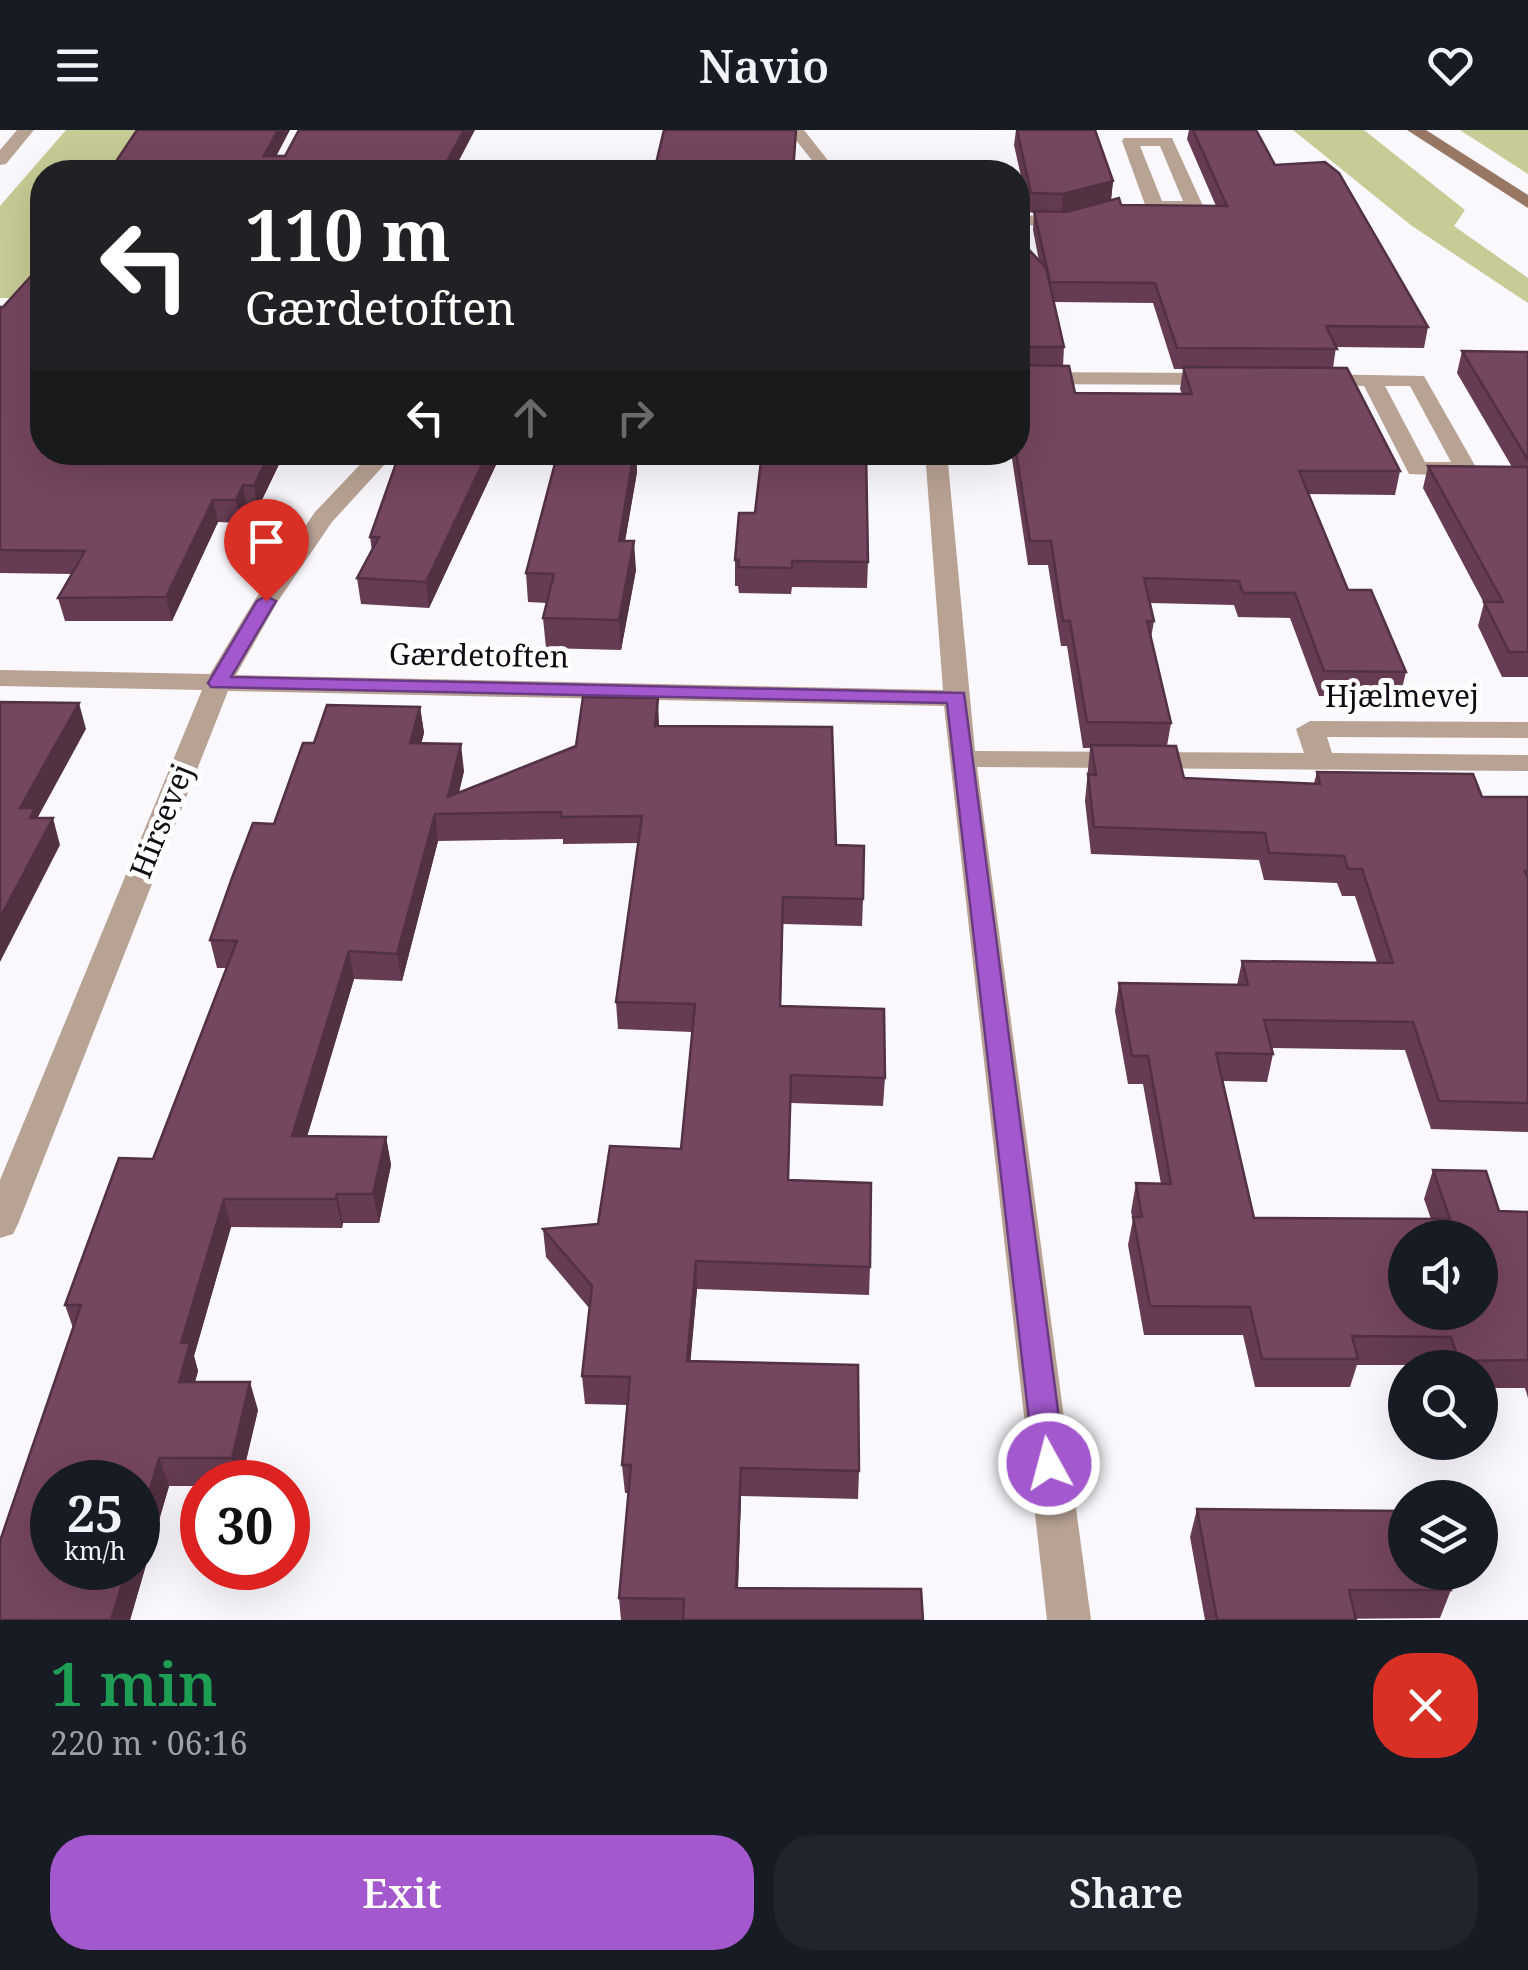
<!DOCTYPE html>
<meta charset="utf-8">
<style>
:root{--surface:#171b24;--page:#20242c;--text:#f1f3f6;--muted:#9ea1a6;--accent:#a359cd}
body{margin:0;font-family:"Noto Serif",serif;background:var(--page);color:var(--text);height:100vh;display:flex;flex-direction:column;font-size:38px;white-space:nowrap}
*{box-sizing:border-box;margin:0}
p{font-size:32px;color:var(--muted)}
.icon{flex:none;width:55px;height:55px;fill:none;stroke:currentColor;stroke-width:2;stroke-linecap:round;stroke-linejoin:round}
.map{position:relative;height:1490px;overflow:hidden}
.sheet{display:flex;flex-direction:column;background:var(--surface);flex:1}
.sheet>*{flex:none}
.banner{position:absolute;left:30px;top:30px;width:1000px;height:305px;border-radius:40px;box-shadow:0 10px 40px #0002;background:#202124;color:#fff;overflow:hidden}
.fabs{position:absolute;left:1388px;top:1090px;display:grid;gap:20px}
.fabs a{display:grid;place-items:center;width:110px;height:110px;border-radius:50%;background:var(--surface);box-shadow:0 10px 40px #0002;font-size:50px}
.speed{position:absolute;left:30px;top:1330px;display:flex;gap:20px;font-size:50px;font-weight:700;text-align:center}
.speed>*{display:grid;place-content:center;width:130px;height:130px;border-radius:50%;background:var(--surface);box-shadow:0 10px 40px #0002;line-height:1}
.speed small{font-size:25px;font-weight:400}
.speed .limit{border:15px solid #d22;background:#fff;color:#111}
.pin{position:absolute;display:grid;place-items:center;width:85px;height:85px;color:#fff;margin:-102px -42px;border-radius:50% 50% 50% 0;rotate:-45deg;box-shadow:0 0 10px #0007}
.pin .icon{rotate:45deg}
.me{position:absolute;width:110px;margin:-55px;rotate:353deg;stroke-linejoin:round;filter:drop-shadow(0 0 8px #0008)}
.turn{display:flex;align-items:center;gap:35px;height:210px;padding:0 50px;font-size:45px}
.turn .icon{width:130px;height:130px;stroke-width:2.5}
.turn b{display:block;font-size:70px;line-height:85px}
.lanes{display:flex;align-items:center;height:95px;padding:0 50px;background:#0003;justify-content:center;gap:50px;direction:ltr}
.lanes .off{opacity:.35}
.round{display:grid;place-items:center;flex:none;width:105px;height:105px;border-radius:40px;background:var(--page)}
.overview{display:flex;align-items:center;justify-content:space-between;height:170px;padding:0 50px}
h1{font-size:60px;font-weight:600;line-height:75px;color:#1e9e55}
.button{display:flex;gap:20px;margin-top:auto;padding:20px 50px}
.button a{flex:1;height:115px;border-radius:40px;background:var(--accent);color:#fff;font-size:40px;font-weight:600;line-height:115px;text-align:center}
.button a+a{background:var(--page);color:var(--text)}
header{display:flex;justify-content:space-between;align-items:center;height:130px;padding:0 50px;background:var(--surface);font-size:45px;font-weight:600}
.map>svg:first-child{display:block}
.forest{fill:#c7cb95}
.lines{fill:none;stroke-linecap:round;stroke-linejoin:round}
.minor{fill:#b8a294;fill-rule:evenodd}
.secondary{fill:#977764;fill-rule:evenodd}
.wall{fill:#653c52;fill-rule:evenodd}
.shaded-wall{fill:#523142}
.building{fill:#75465f;stroke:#523142;stroke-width:2.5;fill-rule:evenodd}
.route{fill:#a359cd;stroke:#6a3a85;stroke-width:2.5}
.labels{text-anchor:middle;stroke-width:10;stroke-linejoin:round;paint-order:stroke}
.street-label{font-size:30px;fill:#110c14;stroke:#fff}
</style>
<header><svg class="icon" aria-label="menu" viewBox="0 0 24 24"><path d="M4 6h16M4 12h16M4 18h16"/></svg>Navio<svg class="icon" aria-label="heart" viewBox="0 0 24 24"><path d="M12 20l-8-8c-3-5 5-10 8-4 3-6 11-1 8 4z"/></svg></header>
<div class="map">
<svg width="1528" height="1490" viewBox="0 0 1528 1490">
<rect width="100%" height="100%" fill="#faf8fd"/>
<g class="forest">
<path d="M66,0H152L121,42H42V149L28,168H0V76Z"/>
<path d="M1293,0H1364L1465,80L1454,96L1528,148V173L1412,96Z"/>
<path d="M1460,0H1528V44Z"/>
</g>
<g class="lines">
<g class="minor">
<path d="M17,0H34L6,34L0,35V20Z"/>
<path d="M788,0H804L837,42H821Z"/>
<path d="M1124,8H1172L1203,76L1200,80H1147L1122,11ZM1140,16H1160L1183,71H1162Z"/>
<path d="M1074,84L1080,85V93L1018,96V86Z"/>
<path d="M1018,242L1220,243L1230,249L1220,255L1018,254Z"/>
<path d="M1316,244L1424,246L1477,339L1466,346L1409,344L1364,256L1309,254L1306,250ZM1385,256H1410L1451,332H1425Z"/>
<path d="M372,322H396L332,392L278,471L236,545L943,560L925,322H947L975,621L1304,623L1296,599L1310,591L1528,592V608L1327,607L1332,623L1528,625V641L977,637L1091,1490H1047L944,576L228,561L18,1094L13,1104L0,1108V1050L202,560L0,556V540L210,544L254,471L315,382Z"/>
</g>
<path class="secondary" d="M1407,0H1426L1528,65V78Z"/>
</g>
<g class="wall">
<path d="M1016,0H1095L1113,51L1111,70L1121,75L1216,76L1187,9L1189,0H1256L1275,35L1428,197L1424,218L1336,217L1333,238L1400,341L1395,365L1308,364L1348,460L1406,542L1400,567L1319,566L1290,488L1238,487L1234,475L1150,473L1154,491L1151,508L1171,593L1167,616L1184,648L1314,653L1317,642L1482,667H1528V1002L1431,999L1405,920L1272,918L1273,924L1267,952L1223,951L1254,1088L1431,1089L1424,1069L1433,1040L1499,1081L1528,1082V1268L1525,1258H1480V1238H1442L1441,1235H1357L1350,1257H1255L1243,1205H1144L1128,1115L1133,1089L1131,1082L1136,1053L1161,1054L1143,954H1128L1115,881L1119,853L1237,855L1242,831L1377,833L1355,766H1342L1337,753L1264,750L1259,730L1091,724L1085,671L1090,618H1083L1067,516H1061L1048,435H1028L1011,322H1018V108L1039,131L1033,100L1034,83L1029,82L1014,15ZM1054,172L1153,173L1174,239H1183L1180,259L1182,264L1075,263L1063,236L1064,217Z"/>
<path d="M0,177H3L42,322H308L306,326H283L258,378H247L240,393L218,392L172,491H65L58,468L72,444L0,443Z"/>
<path d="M1462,221L1528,222V547H1502L1478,496L1484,473L1423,358L1428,336L1512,337L1457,243Z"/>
<path d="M400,322H502L429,478L361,474L357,448L372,421L370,407Z"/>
<path d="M558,322H636L637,342L625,411L636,440L621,520L546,518L543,488L547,473L528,472L526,443Z"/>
<path d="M755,383L868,432L867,458L792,457L791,464L739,463L738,456H735V430Z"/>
<path d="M420,577L424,603L421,614L464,641L459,662L659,596L836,715L863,769L862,796L783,794L781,876L885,948L883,976L791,973L788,1050L870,1137L869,1165L697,1159L690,1231L859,1341L858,1369L741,1366L738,1458L923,1490H621L619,1468L629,1363H625L622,1335L628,1275L585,1274L582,1246L589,1178L546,1127L543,1099L598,1094L681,1019L692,902L618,899L616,872L638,713L563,714V709L438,711L402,851L354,849L307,1006L386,1007L391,1035L379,1093H343L342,1098L231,1097L194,1226L198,1241L195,1252L258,1280L241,1352H202V1356H169L130,1490H0L73,1198L65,1175L153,1029L227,838H217L210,810L274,694L314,613Z"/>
<path d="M1197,1379L1451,1460L1440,1488L1205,1490L1190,1407Z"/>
</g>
<g class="shaded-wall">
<path d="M278,0H290L268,42L264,26Z"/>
<path d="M464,0H475L453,42H441Z"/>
<path d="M1113,51L1111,70L1061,83L1063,64Z"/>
<path d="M270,322H283V326L258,378L254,356Z"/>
<path d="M488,322H502L429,478L426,452Z"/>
<path d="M634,322H636L637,342L620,440L619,411Z"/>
<path d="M243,355L247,378L240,393L236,370Z"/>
<path d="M213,370L218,392L172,491L166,467Z"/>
<path d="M634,411L636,440L621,520L619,490Z"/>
<path d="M658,568L659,594L656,622L655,596Z"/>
<path d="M79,573L86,599L38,687L43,705L20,678Z"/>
<path d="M420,577L424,603L414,640L410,613Z"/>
<path d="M461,614L464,641L454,684L448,667Z"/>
<path d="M435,684L438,711L402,851L397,824Z"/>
<path d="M53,688L60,715L0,832V788Z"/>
<path d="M349,821L354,849L299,1034L292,1006Z"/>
<path d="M386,1007L391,1035L379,1093L373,1064Z"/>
<path d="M337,1064L343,1093L342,1098L336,1069Z"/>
<path d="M224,1069L231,1097L194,1226L198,1241L187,1280L179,1252L181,1213Z"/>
<path d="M696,1131L697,1159L688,1259L687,1231Z"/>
<path d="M250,1252L258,1280L241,1352H239L232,1328Z"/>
<path d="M159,1328L169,1356L130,1490H111L127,1438H138V1401Z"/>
<path d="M741,1338V1366L737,1485L736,1458Z"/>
</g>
<g class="building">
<path d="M137,0H278L264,26H285L299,0H464L441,42H109Z"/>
<path d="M664,0H796L793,42H654Z"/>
<path d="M1017,0H1095L1113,51L1063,64L1031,63Z"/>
<path d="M1193,0H1256L1275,35L1325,32L1339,43L1428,197L1326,196L1337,219L1177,218L1155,153L1050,152L1034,81L1066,82L1119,68L1121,75L1227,76Z"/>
<path d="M1018,108L1046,138L1064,217H1020L1018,219Z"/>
<path d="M42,134V322H270L254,356L243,355L236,370H213L166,467L58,468L85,421L0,420V177H3Z"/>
<path d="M1462,221L1528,222V330Z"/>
<path d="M1018,235L1069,236L1075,263L1192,264L1183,237L1347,238L1400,341H1299L1348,460H1371L1406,542L1324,541L1295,463H1243L1239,451L1144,448L1154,491H1147L1171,593L1087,592L1070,491H1063L1051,411H1030L1016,322H1018Z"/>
<path d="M400,322H488L426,452L357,448L379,407H370Z"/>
<path d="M558,322H634L619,411H634L619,490L543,488L554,444L526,443Z"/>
<path d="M762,322H866L868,432L792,431V438L738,437L739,430H735L739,383H755Z"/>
<path d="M1428,336L1528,337V522H1509L1484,472H1503Z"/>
<path d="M583,567L658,568L655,596L832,597L836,715L864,716L863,769L783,767L780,876L884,879L885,948L791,945L788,1050L871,1053L870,1137L696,1131L687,1231L858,1235L859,1341L741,1338L736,1458L921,1459L923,1490H683L684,1469L619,1468L631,1335H622L630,1247L582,1246L592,1156L543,1099L598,1094L610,1016L681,1019L695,874L616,872L642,686L561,687V682L435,684L397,824L349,821L292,1006L386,1007L373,1064H337L336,1069H224L181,1213H190L179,1252H250L232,1328H159L138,1401V1352H52V1438H127L111,1490H0V1411L81,1175H65L119,1028L153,1029L237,811L210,810L232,748L253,693L274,694L303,613H314L327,575L420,577L410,613L461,614L448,667L576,616Z"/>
<path d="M0,572L79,573L20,678H35L30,688H53L0,788Z"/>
<path d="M1091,615L1176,616L1184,648L1320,654L1317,642L1473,644L1482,667H1528V741H1525L1528,748V973L1439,971L1413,892L1264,890L1273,924L1216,923L1254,1088L1450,1089L1433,1040L1486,1041L1499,1081L1528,1082V1230L1459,1231L1451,1207L1352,1206L1358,1229H1262L1250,1177L1150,1176L1133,1087H1142L1136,1053L1171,1054L1148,926H1132L1119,853L1248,855L1242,831L1393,833L1362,739H1348L1344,726L1269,723L1265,703L1094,697L1088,644L1096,645ZM1405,1108H1480V1182H1405Z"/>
<path d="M1197,1379L1405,1381V1442H1446L1451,1460H1349L1356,1490H1217Z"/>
</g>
<path class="route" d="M266,466L276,471L231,547L964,563L1065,1334L1060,1343L1049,1347L1038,1343L1034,1334L947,573L211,557L208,553L257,471Z"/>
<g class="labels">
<g class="street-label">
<text transform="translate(479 526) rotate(1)" y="10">Gærdetoften</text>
<text x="1402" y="577">Hjælmevej</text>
<text transform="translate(162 691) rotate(-68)" y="10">Hirsevej</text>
</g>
</g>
</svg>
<div class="fabs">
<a><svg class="icon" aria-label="sound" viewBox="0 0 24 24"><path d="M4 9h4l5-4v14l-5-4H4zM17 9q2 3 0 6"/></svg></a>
<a><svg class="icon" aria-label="search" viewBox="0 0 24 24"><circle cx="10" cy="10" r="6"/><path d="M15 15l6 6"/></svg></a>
<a><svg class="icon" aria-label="layers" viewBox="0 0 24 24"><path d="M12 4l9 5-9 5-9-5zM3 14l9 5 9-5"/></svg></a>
</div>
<div class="speed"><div>25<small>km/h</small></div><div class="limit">30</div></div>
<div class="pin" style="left:266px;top:471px;background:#d93025"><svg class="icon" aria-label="arrive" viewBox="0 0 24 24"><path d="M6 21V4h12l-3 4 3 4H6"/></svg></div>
<svg class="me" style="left:1049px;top:1334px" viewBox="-20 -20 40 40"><circle r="17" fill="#a359cd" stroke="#fff" stroke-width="3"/><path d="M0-11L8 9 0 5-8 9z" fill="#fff"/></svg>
<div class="banner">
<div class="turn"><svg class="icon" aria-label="left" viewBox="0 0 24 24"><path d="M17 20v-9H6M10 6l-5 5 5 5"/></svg><div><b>110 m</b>Gærdetoften</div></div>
<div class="lanes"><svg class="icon" aria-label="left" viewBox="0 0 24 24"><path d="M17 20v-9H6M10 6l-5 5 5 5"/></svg><svg class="icon off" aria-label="ahead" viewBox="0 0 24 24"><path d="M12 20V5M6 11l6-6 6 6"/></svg><svg class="icon off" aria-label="right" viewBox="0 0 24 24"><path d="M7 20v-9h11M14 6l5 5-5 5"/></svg></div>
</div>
</div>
<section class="sheet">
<div class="overview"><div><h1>1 min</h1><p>220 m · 06:16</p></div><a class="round" style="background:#d93025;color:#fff"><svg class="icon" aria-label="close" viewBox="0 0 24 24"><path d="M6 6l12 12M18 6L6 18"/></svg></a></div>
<div class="button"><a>Exit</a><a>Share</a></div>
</section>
